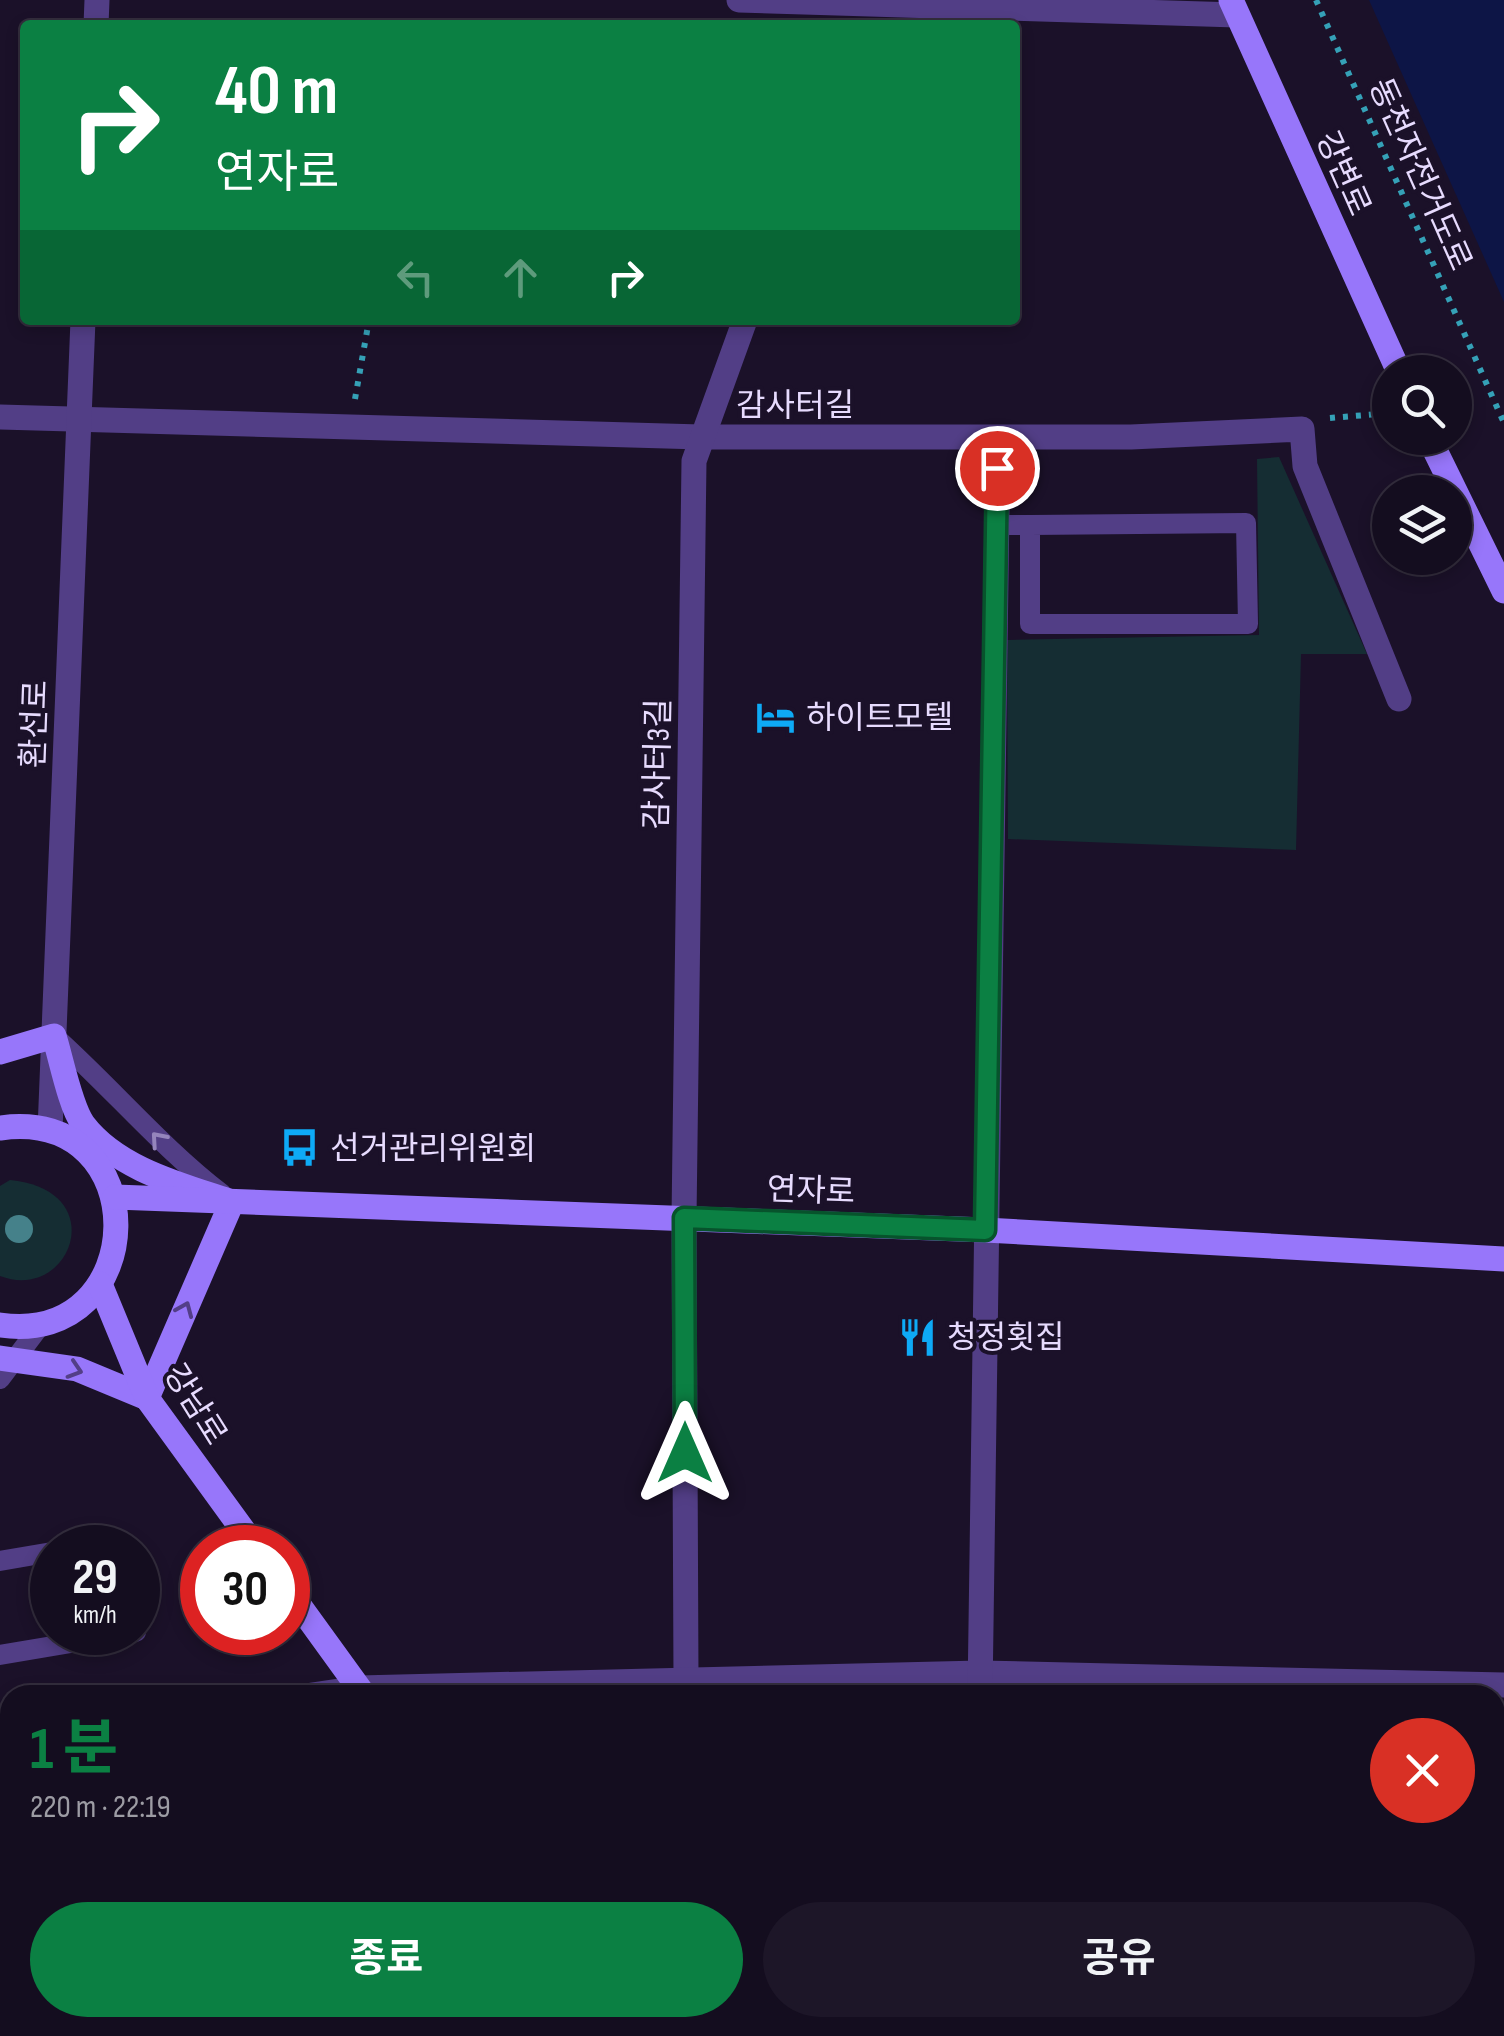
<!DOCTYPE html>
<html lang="ko">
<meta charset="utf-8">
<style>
:root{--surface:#140d1f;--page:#1d1628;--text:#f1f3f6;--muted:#9d9ca4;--line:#332d3d;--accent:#0b8043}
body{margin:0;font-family:"Sofia Sans Condensed","Noto Sans KR",sans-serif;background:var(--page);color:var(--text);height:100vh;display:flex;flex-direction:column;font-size:38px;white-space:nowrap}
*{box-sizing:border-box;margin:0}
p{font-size:32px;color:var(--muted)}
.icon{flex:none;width:55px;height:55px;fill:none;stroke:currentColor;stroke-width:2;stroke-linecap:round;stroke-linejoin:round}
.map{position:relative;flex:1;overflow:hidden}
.drawer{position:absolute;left:0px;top:1685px;width:1505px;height:352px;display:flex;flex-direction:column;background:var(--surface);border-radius:30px 30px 0 0;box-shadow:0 5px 15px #0003,0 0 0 2px var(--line)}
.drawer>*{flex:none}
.guide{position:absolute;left:20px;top:20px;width:1000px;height:305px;border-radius:10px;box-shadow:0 5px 15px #0003,0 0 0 2px var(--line);background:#0b8043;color:#fff;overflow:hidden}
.controls{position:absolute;left:1372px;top:355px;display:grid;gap:20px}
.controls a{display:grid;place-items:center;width:100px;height:100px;border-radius:50%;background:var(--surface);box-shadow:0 5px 15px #0003,0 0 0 2px var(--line);font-size:50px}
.speed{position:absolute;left:30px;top:1525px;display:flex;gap:20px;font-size:50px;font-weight:700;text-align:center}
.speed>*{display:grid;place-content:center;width:130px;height:130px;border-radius:50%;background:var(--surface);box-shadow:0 5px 15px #0003,0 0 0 2px var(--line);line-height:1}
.speed small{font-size:25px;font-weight:400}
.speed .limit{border:15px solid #d22;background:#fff;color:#111}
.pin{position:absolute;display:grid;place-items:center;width:85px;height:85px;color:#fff;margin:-42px;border:5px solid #fff;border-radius:50%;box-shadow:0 2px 10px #0007}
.me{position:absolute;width:110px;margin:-55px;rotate:0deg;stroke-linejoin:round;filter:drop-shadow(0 0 8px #0008)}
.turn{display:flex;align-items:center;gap:35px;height:210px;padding:0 30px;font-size:45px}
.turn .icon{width:130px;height:130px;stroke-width:2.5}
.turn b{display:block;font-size:70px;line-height:85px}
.lanes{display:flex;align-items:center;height:95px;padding:0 30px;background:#0003;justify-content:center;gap:50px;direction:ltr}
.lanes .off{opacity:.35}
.round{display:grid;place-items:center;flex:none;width:105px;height:105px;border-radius:52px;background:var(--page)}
.summary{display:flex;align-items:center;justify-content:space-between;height:170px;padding:0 30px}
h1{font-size:60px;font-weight:700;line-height:75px;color:var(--accent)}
.primary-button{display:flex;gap:20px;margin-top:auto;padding:20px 30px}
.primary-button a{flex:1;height:115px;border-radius:60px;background:var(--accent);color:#fff;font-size:40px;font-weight:700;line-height:115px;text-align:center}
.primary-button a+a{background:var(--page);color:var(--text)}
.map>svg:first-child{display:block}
.green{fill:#152d33}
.water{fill:#0d1546}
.building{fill:#311e49;stroke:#4e3174;stroke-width:2.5}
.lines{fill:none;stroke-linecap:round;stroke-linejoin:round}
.path{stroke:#35a1b7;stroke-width:6;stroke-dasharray:5 8;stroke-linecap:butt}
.service{stroke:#523e86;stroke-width:20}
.minor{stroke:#523e86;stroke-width:25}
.tertiary{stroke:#523e86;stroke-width:25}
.secondary{stroke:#9776fa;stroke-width:25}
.tree{fill:#45818a}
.oneway{stroke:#9585bc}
.oneway2{stroke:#533e87}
.route-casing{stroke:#07532c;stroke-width:25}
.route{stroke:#0b8043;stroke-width:18}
.labels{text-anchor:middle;stroke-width:8;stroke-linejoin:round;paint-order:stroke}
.street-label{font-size:32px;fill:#e7dbfe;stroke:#1b1129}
.poi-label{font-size:32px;fill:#e7dbfe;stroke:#1b1129;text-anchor:start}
</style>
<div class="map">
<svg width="1504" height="2036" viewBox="0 0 1504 2036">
<rect width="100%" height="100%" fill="#1b1129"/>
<g class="green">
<path d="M1279,457L1367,654H1301L1296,850L1008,839L1007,640L1259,635L1257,459Z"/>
<path d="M10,1180C113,1190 71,1303 0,1276V1186Z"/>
<path d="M10,2013V2028H429V2036H0V2014Z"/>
</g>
<path class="water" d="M1369,0H1504V302Z"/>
<path class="building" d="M10,1891V1977L0,1978V1892Z"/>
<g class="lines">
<g class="path">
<path d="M1316,0L1504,423"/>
<path d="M355,399L369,320"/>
<path d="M1330,418L1390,413"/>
</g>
<g class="service">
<path d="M996,525H1030L1246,523L1248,624H1030V525"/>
<path d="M54,1036C112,1088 161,1147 222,1194"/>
<path d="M0,1379L43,1322"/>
<path d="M76,1548H82"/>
<path d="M0,1561L52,1552"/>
<path d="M0,1655L136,1632"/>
<path d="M1495,1888L1504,1884"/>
<path d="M1478,2028L1483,2036"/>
</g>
<g class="minor">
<path d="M739,0L1237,15"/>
<path d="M0,417L701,437H1131L1302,429L1305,466L1399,699"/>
<path d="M686,1680L684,1218L694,461L745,320"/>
<path d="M312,1695L359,1688L980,1673L1504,1685"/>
<path d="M980,1695L998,439"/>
<path d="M0,1741L10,1739"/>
<path d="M857,2028L867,2036"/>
<path d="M975,2036V2028"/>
</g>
<g class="tertiary">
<path d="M96,25L97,0"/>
<path d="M50,1130L83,320"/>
</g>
<g class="secondary">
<path d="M1231,0L1399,372"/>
<path d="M1429,438L1504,591"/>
<path d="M0,1052L54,1036C61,1058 70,1106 83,1124C117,1169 181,1185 232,1202L147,1398L77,1369L0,1358"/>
<path d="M0,1128C157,1106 152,1347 0,1325"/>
<path d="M115,1197L985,1230L1504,1259"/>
<path d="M100,1284L147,1398L256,1548"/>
<path d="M288,1590L364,1695"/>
<path d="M605,2028L611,2036"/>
</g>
</g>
<circle class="tree" cx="19" cy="1229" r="14"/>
<defs><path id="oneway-chevron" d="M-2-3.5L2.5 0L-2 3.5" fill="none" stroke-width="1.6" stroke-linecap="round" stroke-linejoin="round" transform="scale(2.5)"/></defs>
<use class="oneway" href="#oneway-chevron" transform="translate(158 1139) rotate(-131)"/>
<g class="oneway2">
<use href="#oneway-chevron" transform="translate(185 1309) rotate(-67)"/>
<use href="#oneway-chevron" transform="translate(75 1370) rotate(18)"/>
</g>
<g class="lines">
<defs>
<path id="route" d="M685,1453L684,1218L985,1230L997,468"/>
</defs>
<use href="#route" class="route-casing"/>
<use href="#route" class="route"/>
</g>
<defs>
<symbol id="hotel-bare" viewBox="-9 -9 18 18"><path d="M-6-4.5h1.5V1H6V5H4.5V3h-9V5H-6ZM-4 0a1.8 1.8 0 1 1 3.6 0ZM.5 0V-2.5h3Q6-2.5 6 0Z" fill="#0eaaf6" stroke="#1b1129" stroke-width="2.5" paint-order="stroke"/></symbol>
<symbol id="bus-bare" viewBox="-9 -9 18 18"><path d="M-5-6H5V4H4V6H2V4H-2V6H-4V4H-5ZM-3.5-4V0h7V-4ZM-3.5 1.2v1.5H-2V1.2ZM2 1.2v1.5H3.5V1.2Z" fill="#0eaaf6" stroke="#1b1129" stroke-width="2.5" paint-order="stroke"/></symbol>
<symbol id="restaurant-bare" viewBox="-9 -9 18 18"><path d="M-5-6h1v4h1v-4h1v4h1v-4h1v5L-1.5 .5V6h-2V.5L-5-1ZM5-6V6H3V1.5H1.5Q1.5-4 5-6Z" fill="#0eaaf6" stroke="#1b1129" stroke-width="2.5" paint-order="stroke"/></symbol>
</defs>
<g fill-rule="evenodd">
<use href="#hotel-bare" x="748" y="690" width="55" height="55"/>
<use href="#bus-bare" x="272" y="1120" width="55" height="55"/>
<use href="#restaurant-bare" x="890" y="1310" width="55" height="55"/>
</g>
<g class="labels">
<g class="street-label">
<text transform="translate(1344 173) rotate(66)" y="11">강변로</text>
<text transform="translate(1421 174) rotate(66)" y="11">동천자전거도로</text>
<text x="795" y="416">감사터길</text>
<text transform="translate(34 724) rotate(-88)" y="11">환선로</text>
<text transform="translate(657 764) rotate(-89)" y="11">감사터3길</text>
<text transform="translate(811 1190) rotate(2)" y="11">연자로</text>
<text transform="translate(196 1404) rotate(58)" y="11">강남로</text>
</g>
<g class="poi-label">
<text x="806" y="728">하이트모텔</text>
<text x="330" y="1159">선거관리위원회</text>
<text x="947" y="1348">청정횟집</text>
</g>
</g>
</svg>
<div class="controls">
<a><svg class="icon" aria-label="search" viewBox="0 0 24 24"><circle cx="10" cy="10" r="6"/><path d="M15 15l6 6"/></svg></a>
<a><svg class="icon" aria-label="layers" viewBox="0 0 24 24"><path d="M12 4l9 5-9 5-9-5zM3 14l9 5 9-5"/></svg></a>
</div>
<div class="speed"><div>29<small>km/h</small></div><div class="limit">30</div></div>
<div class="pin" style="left:997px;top:468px;background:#d93025"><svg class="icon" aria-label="arrive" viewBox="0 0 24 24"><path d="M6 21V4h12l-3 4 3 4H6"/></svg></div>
<svg class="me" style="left:685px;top:1453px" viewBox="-20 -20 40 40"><path d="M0-17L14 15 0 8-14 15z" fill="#0b8043" stroke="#fff" stroke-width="4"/></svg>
<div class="guide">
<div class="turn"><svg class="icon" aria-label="right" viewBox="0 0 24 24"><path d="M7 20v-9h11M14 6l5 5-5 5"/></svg><div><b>40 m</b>연자로</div></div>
<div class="lanes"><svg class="icon off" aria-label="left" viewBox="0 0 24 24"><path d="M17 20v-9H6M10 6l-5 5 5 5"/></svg><svg class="icon off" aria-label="ahead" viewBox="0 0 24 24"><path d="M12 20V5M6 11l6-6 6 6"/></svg><svg class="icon" aria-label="right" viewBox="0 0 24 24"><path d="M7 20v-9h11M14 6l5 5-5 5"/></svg></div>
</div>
<section class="drawer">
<div class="summary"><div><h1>1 분</h1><p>220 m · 22:19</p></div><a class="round" style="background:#d93025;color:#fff"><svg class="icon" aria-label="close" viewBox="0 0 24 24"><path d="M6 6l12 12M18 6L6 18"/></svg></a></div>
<div class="primary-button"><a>종료</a><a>공유</a></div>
</section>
</div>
